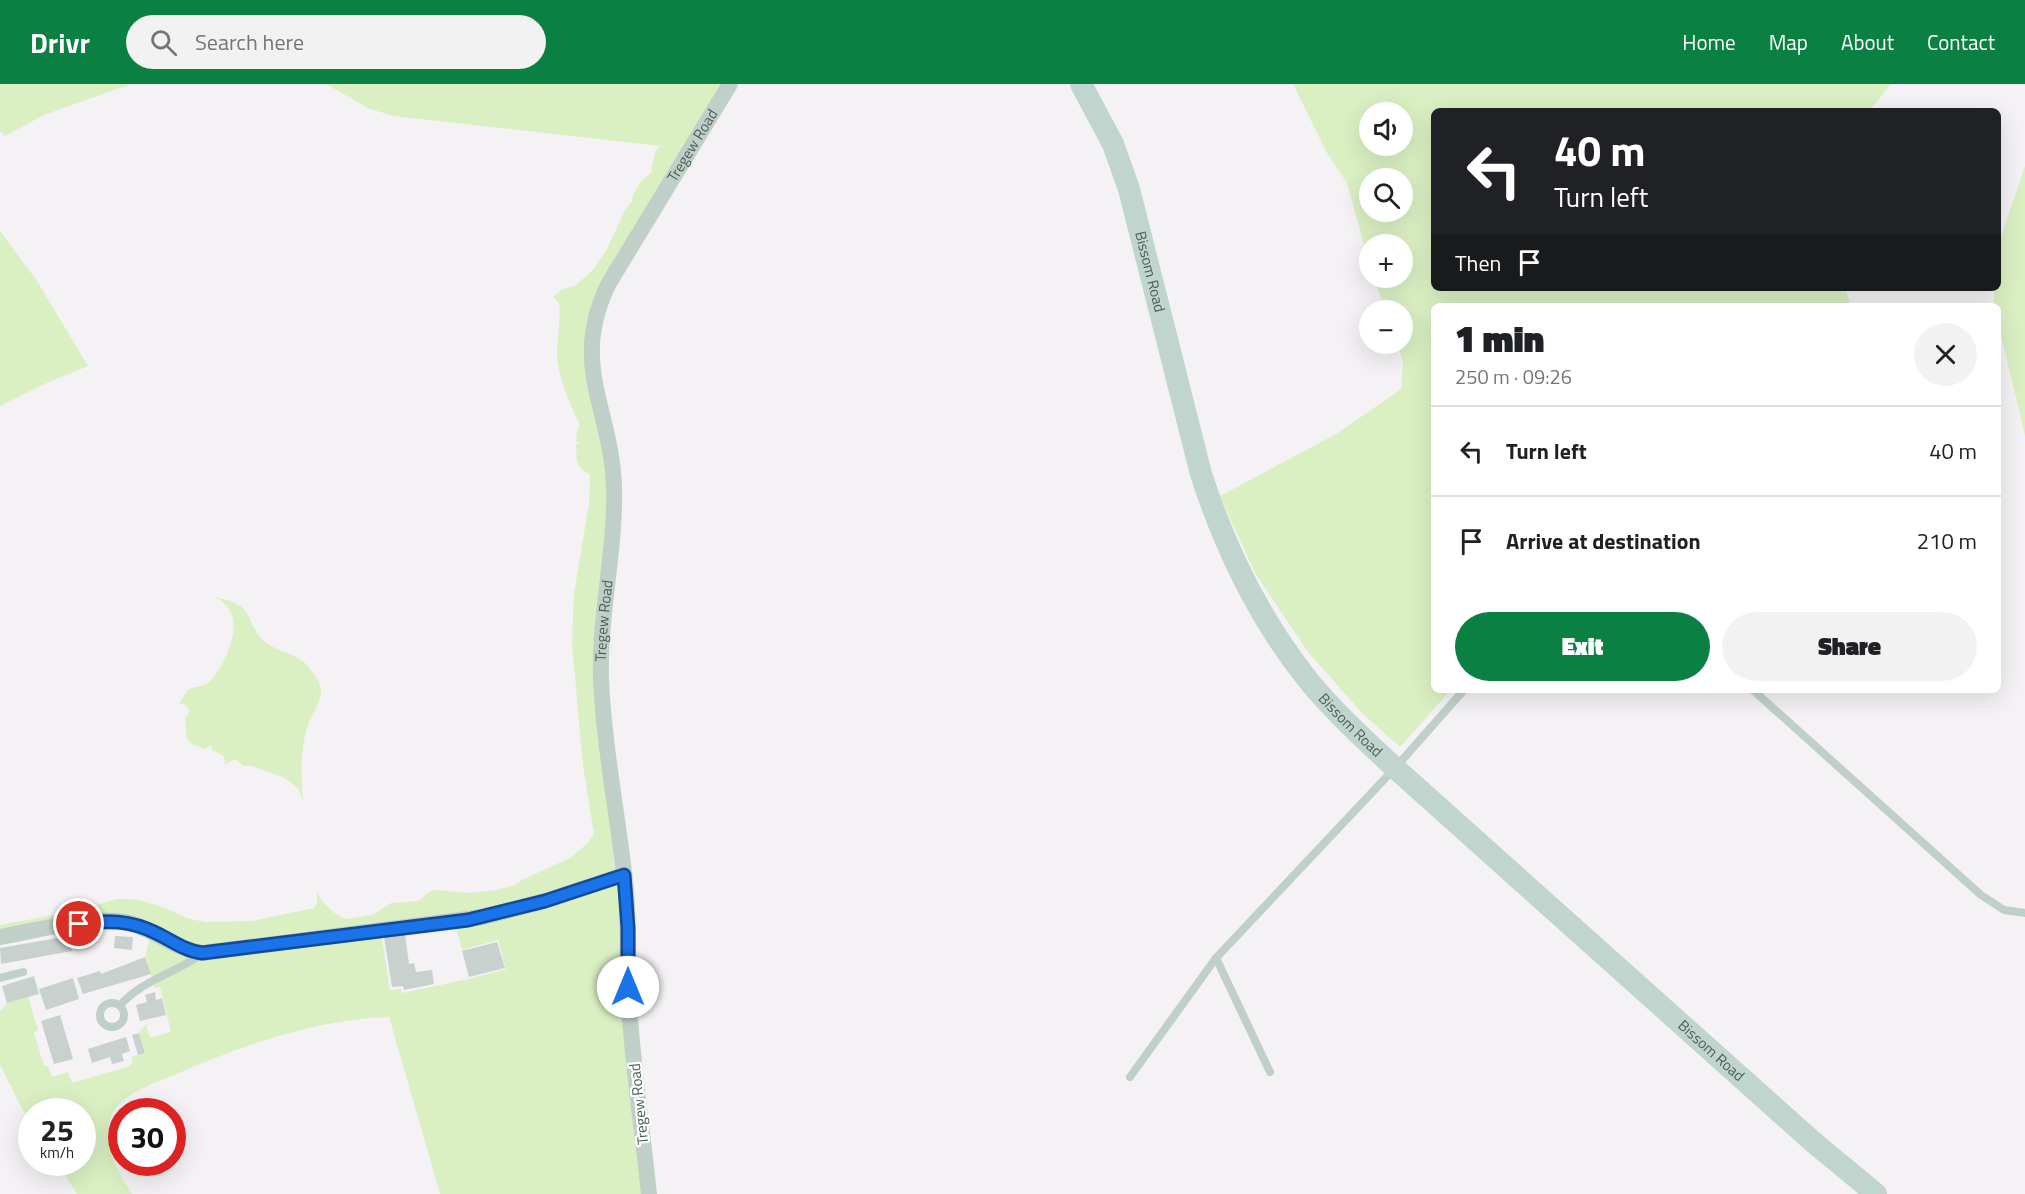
<!DOCTYPE html>
<meta charset="utf-8">
<style>
:root{--surface:#fff;--page:#f2f2f2;--text:#202124;--muted:#757577;--line:#e0e0e0;--accent:#0b8043}
body{margin:0;font-family:"Titillium Web",sans-serif;background:var(--page);color:var(--text);height:100vh;display:flex;flex-direction:column;font-size:22px;white-space:nowrap}
*{box-sizing:border-box;margin:0}
p{font-size:20px;color:var(--muted)}
.icon{flex:none;width:33px;height:33px;fill:none;stroke:currentColor;stroke-width:2;stroke-linecap:round;stroke-linejoin:round}
.map{position:relative;flex:1;overflow:hidden}
.details{position:absolute;left:1431px;top:219px;width:570px;height:390px;display:flex;flex-direction:column;background:var(--surface);border-radius:9px;box-shadow:0 6px 24px #0002}
.details>*{flex:none}
.hud{position:absolute;left:1431px;top:24px;width:570px;height:183px;border-radius:9px;box-shadow:0 6px 24px #0002;background:#202124;color:#fff;overflow:hidden}
.tools{position:absolute;left:1359px;top:18px;display:grid;gap:12px}
.tools a{display:grid;place-items:center;width:54px;height:54px;border-radius:50%;background:var(--surface);box-shadow:0 6px 24px #0002;font-size:30px}
.speed{position:absolute;left:18px;top:1014px;display:flex;gap:12px;font-size:30px;font-weight:700;text-align:center}
.speed>*{display:grid;place-content:center;width:78px;height:78px;border-radius:50%;background:var(--surface);box-shadow:0 6px 24px #0002;line-height:1}
.speed small{font-size:15px;font-weight:400}
.speed .limit{border:9px solid #d22;background:#fff;color:#111}
.pin{position:absolute;display:grid;place-items:center;width:51px;height:51px;color:#fff;margin:-26px;border:3px solid #fff;border-radius:50%;box-shadow:0 2px 6px #0007}
.me{position:absolute;width:66px;margin:-33px;rotate:0deg;stroke-linejoin:round;filter:drop-shadow(0 0 4px #0008)}
.turn{display:flex;align-items:center;gap:21px;height:126px;padding:0 24px;font-size:27px}
.turn .icon{width:78px;height:78px;stroke-width:2.5}
.turn b{display:block;font-size:42px;line-height:51px}
.then{display:flex;align-items:center;height:57px;padding:0 24px;background:#0003;gap:12px;font-size:22px}
.round{display:grid;place-items:center;flex:none;width:63px;height:63px;border-radius:32px;background:var(--page)}
.headline{display:flex;align-items:center;justify-content:space-between;height:102px;padding:0 24px}
h1{font-size:36px;font-weight:800;line-height:45px}
.button{display:flex;gap:12px;margin-top:auto;padding:12px 24px}
.button a{flex:1;height:69px;border-radius:36px;background:var(--accent);color:#fff;font-size:24px;font-weight:800;line-height:69px;text-align:center}
.button a+a{background:var(--page);color:var(--text)}
ul{padding:0;list-style:none}
li{display:flex;align-items:center;gap:18px;height:90px;padding:0 24px;border-top:2px solid var(--line)}
li div{flex:1}
li b{display:block;font-size:22px}
li em{font-style:normal}
header{display:flex;align-items:center;gap:36px;box-sizing:border-box;height:84px;padding:0 30px;background:var(--accent);color:#fff}
header strong{font-size:28px}
nav{display:flex;gap:33px;margin-inline-start:auto;font-size:21px}
.search{width:420px;height:54px;background:var(--page);display:flex;align-items:center;gap:15px;box-sizing:border-box;padding:0 21px;border-radius:33px;color:var(--muted);font-size:22px}
.map>svg:first-child{display:block}
.green{fill:#daf0c3;fill-rule:evenodd}
.building{fill:#c9d1cf}
.lines{fill:none;stroke-linecap:round;stroke-linejoin:round}
.lane{stroke:#c0d0c9;stroke-width:8}
.street{stroke:#c0d0c9;stroke-width:16}
.secondary{stroke:#c0d5cd;stroke-width:22}
.route-casing{stroke:#114b97;stroke-width:15}
.route{stroke:#1a73e8;stroke-width:10}
.labels{text-anchor:middle;stroke-width:4.5;stroke-linejoin:round;paint-order:stroke}
.street-label{font-size:15px;fill:#4a5f56;stroke:#fff}
</style>
<header>
<strong>Drivr</strong>
<div class="search"><svg class="icon" aria-label="search" viewBox="0 0 24 24"><circle cx="10" cy="10" r="6"/><path d="M15 15l6 6"/></svg>Search here</div>
<nav><a>Home</a><a>Map</a><a>About</a><a>Contact</a></nav>
</header>
<div class="map">
<svg width="2025" height="1110" viewBox="0 0 2025 1110">
<rect width="100%" height="100%" fill="#f4f2f4"/>
<g class="green">
<path d="M0,0H131L44,31L5,52L0,47Z"/>
<path d="M326,0H729L593,237L610,376L601,553L649,1110H440L389,933C312,936 244,961 174,991C153,1000 119,1010 111,1033C101,1061 118,1087 132,1110H77L57,1079L82,1078V1028H32L31,1042L0,981V928L7,919L28,913L38,946L34,949L44,982H48L52,993L68,988L72,999L130,982L133,978L131,973L145,968L139,949L146,940L150,954L171,948L160,903L155,904L145,873L151,848L133,841L0,851V841L76,827L116,815H134L160,822L190,835L206,838L252,837L314,824L317,820V808L322,817L332,827L342,834L348,835L372,831L391,819L418,817L429,808L435,806L468,809L496,806L515,801L522,796L570,774L588,759L594,750L583,682L572,560L574,509L589,420L590,394L589,390C574,382 577,374 576,360L580,359L576,357L577,347L580,341C570,320 558,294 557,270C557,253 561,236 559,219L553,213L563,205L575,202L593,186L607,165L625,126L632,117L633,111L641,97L651,89L655,68L660,62L394,32L370,25ZM454,837L462,866L498,856L506,885L469,895L402,909L401,905L390,906L381,848Z"/>
<path d="M1293,0H1891L1869,27H1434V204H1845L1851,222H1434V606H1451L1400,663L1363,630L1308,568L1255,489L1220,412L1338,349L1401,305L1403,277L1397,260H1402V226H1385L1374,194H1402V160H1370L1369,179L1347,99L1327,69ZM1370,28H1402V62H1370ZM1370,94H1402V128H1370Z"/>
<path d="M2025,82V352L1998,238V222H1994V204H1998V161Z"/>
<path d="M0,147L37,197L88,282L49,298L0,322Z"/>
<path d="M215,513C222,515 230,516 237,520C251,527 251,546 263,556C275,567 292,568 304,578C310,585 320,595 321,605C322,618 311,631 307,644C300,667 301,693 303,717L298,704L285,694L252,682H243L236,675L225,680L224,672L212,666L211,661L205,665L192,660L187,655L185,636L190,626L184,620H179L188,606C194,602 204,603 209,598C224,583 242,544 229,525C226,520 220,516 215,513Z"/>
</g>
<g class="building">
<path d="M405,850L409,880L414,879L416,888L432,886L434,900L404,906L403,902L392,903L384,853Z"/>
<path d="M69,852L72,867L1,880L0,864Z"/>
<path d="M115,852L133,853L132,866L114,864Z"/>
<path d="M497,858L505,884L469,893L462,867Z"/>
<path d="M145,873L151,890L83,910L77,894L100,887L101,890Z"/>
<path d="M34,892L39,910L7,919L2,902Z"/>
<path d="M73,894L79,915L46,926L39,905Z"/>
<path d="M155,908L156,916L162,914L166,931L140,937L136,921L147,918L145,911Z"/>
<path d="M60,931L73,975L54,980L41,937Z"/>
<path d="M139,949L145,969L138,971L132,951Z"/>
<path d="M126,953L130,967L122,970L124,977L112,980L110,973L92,979L88,965Z"/>
</g>
<g class="lines">
<g class="lane">
<path d="M1753,606L1981,811L2004,826L2025,829"/>
<path d="M1216,874L1270,988"/>
<path d="M0,894L23,888"/>
<circle cx="112" cy="931" r="12"/>
<path d="M120,921C143,896 175,889 202,870"/>
<path d="M1130,993L1216,874L1395,684L1464,606"/>
</g>
<g class="street">
<path d="M0,853C35,847 96,830 130,839C155,846 176,866 203,869L483,833L545,817L624,791"/>
<path id="s1" d="M649,1110C642,1042 631,972 628,903C627,871 629,838 626,806C619,736 604,666 601,595C599,530 616,466 614,402C611,323 569,280 609,199L730,0"/>
</g>
<path class="secondary" id="s2" d="M1081,0L1113,60L1129,105L1201,390C1225,464 1260,536 1308,596C1334,628 1365,656 1395,684L1812,1057L1876,1110"/>
</g>
<g class="lines">
<defs>
<path id="route" d="M79,840C107,836 130,836 156,849C171,856 185,867 202,869L468,836L545,817L624,791L628,844V903"/>
</defs>
<use href="#route" class="route-casing"/>
<use href="#route" class="route"/>
</g>
<g class="labels">
<g class="street-label">
<text dy="5" stroke="none"><textPath href="#s1" startOffset="1080">Tregew Road</textPath></text>
<text dy="5" stroke="none"><textPath href="#s2" startOffset="201">Bissom Road</textPath></text>
<text dy="5" stroke="none"><textPath href="#s1" startOffset="576">Tregew Road</textPath></text>
<text dy="5" stroke="none"><textPath href="#s2" startOffset="705">Bissom Road</textPath></text>
<text dy="5" stroke="none"><textPath href="#s2" startOffset="1191">Bissom Road</textPath></text>
<text transform="translate(639 1020) rotate(-96)" y="5">Tregew Road</text>
</g>
</g>
</svg>
<div class="tools">
<a><svg class="icon" aria-label="sound" viewBox="0 0 24 24"><path d="M4 9h4l5-4v14l-5-4H4zM17 9q2 3 0 6"/></svg></a>
<a><svg class="icon" aria-label="search" viewBox="0 0 24 24"><circle cx="10" cy="10" r="6"/><path d="M15 15l6 6"/></svg></a>
<a>+</a>
<a>−</a>
</div>
<div class="speed"><div>25<small>km/h</small></div><div class="limit">30</div></div>
<div class="pin" style="left:79px;top:840px;background:#d93025"><svg class="icon" aria-label="arrive" viewBox="0 0 24 24"><path d="M6 21V4h12l-3 4 3 4H6"/></svg></div>
<svg class="me" style="left:628px;top:903px" viewBox="-20 -20 40 40"><circle r="19" fill="#fff"/><path d="M0-13L10 11 0 6-10 11z" fill="#1a73e8"/></svg>
<div class="hud">
<div class="turn"><svg class="icon" aria-label="left" viewBox="0 0 24 24"><path d="M17 20v-9H6M10 6l-5 5 5 5"/></svg><div><b>40 m</b>Turn left</div></div>
<div class="then">Then<svg class="icon" aria-label="arrive" viewBox="0 0 24 24"><path d="M6 21V4h12l-3 4 3 4H6"/></svg></div>
</div>
<section class="details">
<div class="headline"><div><h1>1 min</h1><p>250 m · 09:26</p></div><a class="round"><svg class="icon" aria-label="close" viewBox="0 0 24 24"><path d="M6 6l12 12M18 6L6 18"/></svg></a></div>
<ul>
<li><svg class="icon" aria-label="left" viewBox="0 0 24 24"><path d="M17 20v-9H6M10 6l-5 5 5 5"/></svg><div><b>Turn left</b></div><em>40 m</em></li>
<li><svg class="icon" aria-label="arrive" viewBox="0 0 24 24"><path d="M6 21V4h12l-3 4 3 4H6"/></svg><div><b>Arrive at destination</b></div><em>210 m</em></li>
</ul>
<div class="button"><a>Exit</a><a>Share</a></div>
</section>
</div>
